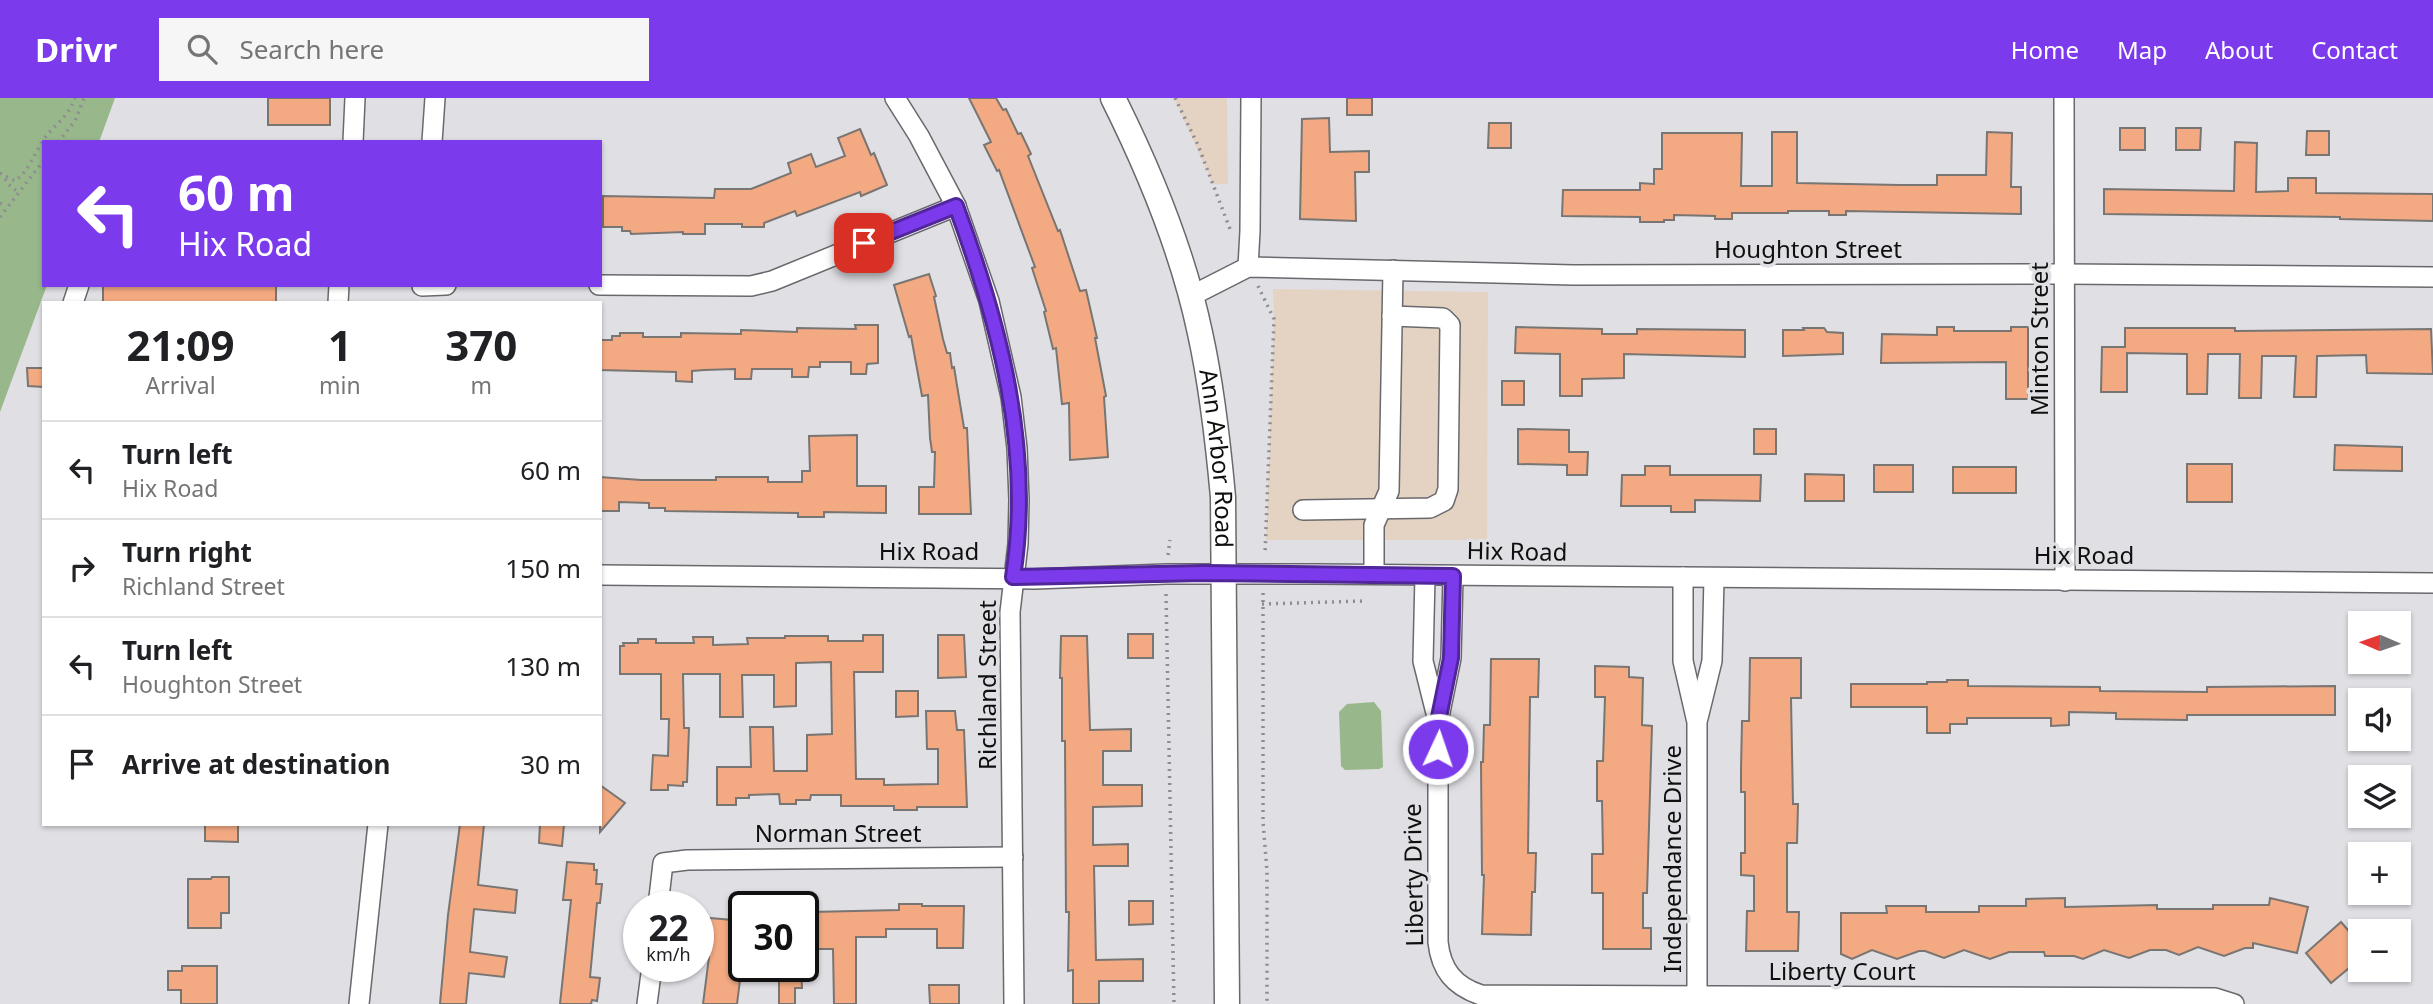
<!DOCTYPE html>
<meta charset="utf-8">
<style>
:root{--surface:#fff;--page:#f6f6f6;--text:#202124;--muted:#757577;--line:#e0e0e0;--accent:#7c3aed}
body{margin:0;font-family:"Noto Sans",sans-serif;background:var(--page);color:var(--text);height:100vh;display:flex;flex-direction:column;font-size:26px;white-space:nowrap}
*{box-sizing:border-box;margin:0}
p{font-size:23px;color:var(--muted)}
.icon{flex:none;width:38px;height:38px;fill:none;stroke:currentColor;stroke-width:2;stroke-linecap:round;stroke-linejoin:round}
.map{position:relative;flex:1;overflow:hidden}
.side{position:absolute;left:42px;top:203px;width:560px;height:525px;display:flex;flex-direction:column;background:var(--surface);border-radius:0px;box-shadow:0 2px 5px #0004}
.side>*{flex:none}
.hud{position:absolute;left:42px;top:42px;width:560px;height:147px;border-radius:0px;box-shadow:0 2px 5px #0004;background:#7c3aed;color:#fff;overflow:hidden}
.needle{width:46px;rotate:272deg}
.controls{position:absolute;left:2348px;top:513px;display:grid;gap:14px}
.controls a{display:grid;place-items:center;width:63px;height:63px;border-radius:0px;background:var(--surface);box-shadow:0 2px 5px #0004;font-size:35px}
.speed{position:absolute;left:623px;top:793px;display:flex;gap:14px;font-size:35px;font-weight:700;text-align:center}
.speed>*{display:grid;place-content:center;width:91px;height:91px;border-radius:50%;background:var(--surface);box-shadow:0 2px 5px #0004;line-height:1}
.speed small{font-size:18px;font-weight:400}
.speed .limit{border:4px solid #111;border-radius:10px;background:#fff;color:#111}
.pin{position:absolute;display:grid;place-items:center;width:60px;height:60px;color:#fff;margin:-30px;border-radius:14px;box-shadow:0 4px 10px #0006}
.me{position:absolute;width:77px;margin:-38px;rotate:3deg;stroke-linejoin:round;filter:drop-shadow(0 0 5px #0008)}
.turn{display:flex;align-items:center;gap:24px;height:147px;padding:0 21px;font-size:32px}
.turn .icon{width:91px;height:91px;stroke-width:2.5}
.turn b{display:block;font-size:49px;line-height:60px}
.eta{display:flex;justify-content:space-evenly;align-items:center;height:119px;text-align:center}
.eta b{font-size:42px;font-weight:700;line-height:49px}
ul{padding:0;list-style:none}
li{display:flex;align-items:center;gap:21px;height:98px;padding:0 21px;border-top:2px solid var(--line)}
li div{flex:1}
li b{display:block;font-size:26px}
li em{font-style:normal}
header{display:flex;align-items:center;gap:42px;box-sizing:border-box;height:98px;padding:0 35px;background:var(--accent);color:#fff}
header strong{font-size:33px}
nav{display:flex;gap:38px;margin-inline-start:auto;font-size:24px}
.search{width:490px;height:63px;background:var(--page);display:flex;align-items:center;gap:18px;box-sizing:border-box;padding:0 24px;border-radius:0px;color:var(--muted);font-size:26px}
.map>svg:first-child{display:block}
.commercial{fill:#e4d3c2}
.green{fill:#98b88c}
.building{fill:#f3aa82;stroke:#797573;stroke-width:2}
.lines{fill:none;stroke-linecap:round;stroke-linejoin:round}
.minor-casing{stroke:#69696d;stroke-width:22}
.major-casing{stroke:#69696d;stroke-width:27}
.path{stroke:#8e8d91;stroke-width:3.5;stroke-dasharray:2 5;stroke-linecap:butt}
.minor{stroke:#fff;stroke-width:19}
.major{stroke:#fff;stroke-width:24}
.route-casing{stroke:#51269a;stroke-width:18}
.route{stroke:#7c3aed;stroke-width:12}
.labels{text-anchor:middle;stroke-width:7;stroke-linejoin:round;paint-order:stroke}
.street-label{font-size:24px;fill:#0f0f10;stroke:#e0dfe4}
</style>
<header>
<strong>Drivr</strong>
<div class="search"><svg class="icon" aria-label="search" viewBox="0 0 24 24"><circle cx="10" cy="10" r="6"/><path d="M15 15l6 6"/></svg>Search here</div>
<nav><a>Home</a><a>Map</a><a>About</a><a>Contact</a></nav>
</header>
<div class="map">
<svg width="2433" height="906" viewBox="0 0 2433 906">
<rect width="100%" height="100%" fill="#e0dfe4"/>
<g class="commercial">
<path d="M1174,0H1227L1228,86H1213Z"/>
<path d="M1273,191L1488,194L1487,442H1266L1274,221Z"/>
</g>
<g class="green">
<path d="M0,0H115L99,44H44V187H47L0,314Z"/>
<path d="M1374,604L1381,613L1383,669L1379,671L1345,672L1341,668L1339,614L1347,606Z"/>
</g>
<g class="building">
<rect x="268" y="0" width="62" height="27"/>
<path d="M969,0H996L1003,12L1006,11L1018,36L1021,35L1031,56L1028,58L1058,133L1060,132L1080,193L1086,192L1097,240H1095L1106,298L1104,299L1108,359L1070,362L1069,305L1062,306L1056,250L1053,251L1044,214L1046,213L1032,170L1035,169L999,72L997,73L984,47L991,44Z"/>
<rect x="1347" y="0" width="25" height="17"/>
<path d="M1329,20L1330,54L1369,53V74H1355L1356,123L1300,121L1302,21Z"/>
<path d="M1489,25H1511V50H1488Z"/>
<rect x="2120" y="30" width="25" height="22"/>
<path d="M2176,30H2201L2200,52H2176Z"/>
<path d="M860,31L871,57L874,55L887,87L861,98L860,94L797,118L795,113L764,125V129H742V126H705V136H683V134L631,136L630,133H622V129H603V98L714,100L715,91H751L791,75L788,65L811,56L816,69L845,58L838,40Z"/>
<path d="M2307,33H2329V57H2306Z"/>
<path d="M1772,34H1797V85L1900,87H1937V77H1986L1987,34L2012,35L2011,89H2021V116L1846,113V117H1829V113H1788V115H1732V121H1715V118L1674,117V122H1664V124H1640V119L1562,118L1563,92H1640V85L1654,86V71H1662V35H1742L1741,88H1772Z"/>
<path d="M2235,44L2257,45L2256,94L2288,93V80H2316V95L2433,96V123L2340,121V119L2104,116V91L2234,93Z"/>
<path d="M929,176L936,198L934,199L943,241L947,255H950L952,270L954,269L964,330H967L971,416H919V389H934L935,354H932L930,340L928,297L922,298L911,238L909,239L894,187Z"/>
<rect x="103" y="187" width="173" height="18"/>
<path d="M855,227H878V265L867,266L866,276H851V264H820V269H809L808,279H792V271H752L751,281H735V271L704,272L692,273V284L676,283V274L600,272V242H612V238H620V235H643V239H681V235L741,236V232L797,234V230L856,231Z"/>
<path d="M1516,229L1602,231V236H1637V231L1745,232V259L1624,256V280L1582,281V298H1560V256L1515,255Z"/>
<path d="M1937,229H1954V233H2011V229H2028V301H2006V264L1881,265L1882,236L1937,237Z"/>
<path d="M1803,230H1824L1827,234L1843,235V256L1783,258V232H1804Z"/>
<path d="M2125,230H2235V233L2431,231L2433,276L2367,275L2366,257L2317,258L2316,299H2294L2296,258H2262L2261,300H2239L2240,256H2208L2207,296H2187V256L2127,255V294H2101L2102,249H2125Z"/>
<path d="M27,270H44V289L28,288Z"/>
<rect x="1502" y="283" width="22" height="24"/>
<path d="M1518,331L1569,332V354H1588L1587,377H1567V367L1518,366Z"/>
<rect x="1754" y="331" width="22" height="25"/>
<path d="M857,337V388H886V415L824,414V419H798V415L665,413V410H649V405L619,404V413H600V379L641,382H716V379H768V384H802V373H810L809,338Z"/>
<path d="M2335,347L2402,349V373L2334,372Z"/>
<rect x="2187" y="366" width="45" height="38"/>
<rect x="1874" y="367" width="39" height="27"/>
<path d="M1645,368H1670V377H1761L1760,403L1695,402V414H1671V408H1621L1622,377H1645Z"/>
<rect x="1953" y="369" width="63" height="26"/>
<path d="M1805,376L1844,377V403H1805Z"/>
<rect x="1128" y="536" width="25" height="24"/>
<path d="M863,537H883V574H854L856,681H884V687L938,686V651H927L926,613H955L957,632H964L967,709H917V712H894V708H841V697H811L810,702H796V706H780L779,696L749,697V700H736V707H717V669H751L750,629H773L774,673H807V637L832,636L831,564L796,565V608L774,609V577H742L743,619H720V576H683L684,630H689L687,684H683V688L668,687V692H651L653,657L668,658L669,621H661V576H620V548H624L623,545H638V541H656V545H694L693,539H713V547L748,546L747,540H785V538H828V543H863Z"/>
<path d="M938,537H964L966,579L938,580Z"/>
<path d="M1061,538H1087L1090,632L1131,631V653H1103V687H1142V708L1093,709V747L1128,746V768H1094L1096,862L1143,861V883H1099V906H1073V872L1068,873L1069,814H1066L1065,643H1062V580H1060Z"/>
<path d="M1750,560H1801V600H1791L1793,706H1798L1797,745H1787V814H1799L1798,853H1746L1747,813H1754V778L1741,777V755H1745V694H1741V672L1742,623H1749Z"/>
<path d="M1491,561H1539L1538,599H1530L1528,755H1536L1535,794H1532L1531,837L1482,836L1484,777H1482L1481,664H1483L1484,627H1490Z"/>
<path d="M1595,568L1629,569V579L1643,580L1642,627L1652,628L1647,795H1643V830H1651V851H1603V795H1592V756H1603L1602,703H1597V663H1603L1605,599H1595Z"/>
<path d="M1947,582H1968V588L2100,589V593L2207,594V589L2335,588V617H2187V622L2116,621V615L2069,614V627L2051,628V620H1967V626H1950V635H1927V609H1851V586H1927V584H1947Z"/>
<path d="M896,593H918V618L896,619Z"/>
<path d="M600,687L625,705L600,734Z"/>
<path d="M205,726H238V744L205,743Z"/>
<path d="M460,726H484L478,787L517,792L515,815L474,811L470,854L507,859L504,879L469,875L466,906H440L448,817Z"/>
<path d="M540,726H564L562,748L539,745Z"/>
<path d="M567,764L594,766V772H597L596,786H602L600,805H597L590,879L600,880L597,903L592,902L591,906H560L571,802H563Z"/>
<path d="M212,779H229V815H221V830H188V781H211Z"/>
<path d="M2065,800V809L2157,807V811H2213V807H2269L2270,800L2308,809L2297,855L2253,845V850H2245L2224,858L2198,849L2179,857L2166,852H2150L2129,860L2104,852L2083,861L2074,858H2045L2044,854H2009L1990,861L1964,852L1944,860L1925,853H1919L1897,861L1872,852L1852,861L1841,856V815H1887L1886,808H1926V814H1979V808H2026V801Z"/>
<path d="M1129,803H1153V826L1129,827Z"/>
<path d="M899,806H922V808H964L963,850H937V831H886V839H856V906H834L833,851H803V820H810V814L899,812Z"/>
<path d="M710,820L744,823V843L734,841L731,873L741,874L737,906H703L709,859H706Z"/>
<path d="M2341,824L2361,847V860L2331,885L2306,855Z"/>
<path d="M182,868H217V906H181V892H168V873H182Z"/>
<path d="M779,868H801L802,890H795V906H779Z"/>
<path d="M929,887H959V906H930Z"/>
</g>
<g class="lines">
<defs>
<g id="minor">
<path d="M895,0L919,38L956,108L989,203L1011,299L1017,350L1019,402L1018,446L1010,514L1014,906"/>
<path d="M2064,0L2065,483"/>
<path d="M353,44L355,0"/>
<path d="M432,44L435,0"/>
<path d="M1248,169L1250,133L1251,0"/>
<path d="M599,187L751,188L772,183L956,108"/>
<path d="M422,188L446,187"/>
<path d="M1191,198L1248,169L1573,177L2064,176L2433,179"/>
<path d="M73,205L79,187"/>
<path d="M338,205L339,187"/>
<path d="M1303,412L1430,410L1444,403L1448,391L1450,227L1443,220L1392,218"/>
<path d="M1374,476V427L1389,393L1393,172"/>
<path d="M600,477L1035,481L1166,476H1315L2433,485"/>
<path d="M1425,478L1423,563L1437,619"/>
<path d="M1453,478L1451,560L1438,624V844C1441,872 1454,888 1481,897L2215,900L2234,906"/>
<path d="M1683,479V563L1697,624V897"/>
<path d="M1698,620L1712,563L1714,480"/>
<path d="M658,808L663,765L687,762L1013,759"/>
<path d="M359,906L378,726"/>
<path d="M647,906L652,868"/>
</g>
<g id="major">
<path id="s1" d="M1113,0C1150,74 1183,154 1200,235C1212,289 1218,344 1223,399L1227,906"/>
</g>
</defs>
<use href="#minor" class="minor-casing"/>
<use href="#major" class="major-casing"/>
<g class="path">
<path d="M1175,0L1198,47L1230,131"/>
<path d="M58,44L75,23L84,0"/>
<path d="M0,75L15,83C30,72 34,55 44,41C57,23 66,23 75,0"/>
<path d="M5,81L8,86L18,94"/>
<path d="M0,105L6,108"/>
<path d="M0,119L44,62"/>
<path d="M1258,188L1274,221L1265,456"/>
<path d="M1168,457L1170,442"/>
<path d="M1263,495V724L1267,773V906"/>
<path d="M1166,496L1174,906"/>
<path d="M1262,506L1365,503"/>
</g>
<use href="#minor" class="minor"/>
<use href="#major" class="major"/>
</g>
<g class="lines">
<defs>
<path id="route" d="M864,145L956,108C1000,227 1033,352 1013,479L1204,475L1453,478L1451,560L1438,624V651"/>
</defs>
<use href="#route" class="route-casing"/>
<use href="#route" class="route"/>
</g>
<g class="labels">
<g class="street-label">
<text x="1808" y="160">Houghton Street</text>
<text transform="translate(2040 241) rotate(-90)" y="8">Minton Street</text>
<text dy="8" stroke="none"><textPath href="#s1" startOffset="378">Ann Arbor Road</textPath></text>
<text x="929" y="462">Hix Road</text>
<text transform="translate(1517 454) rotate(1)" y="8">Hix Road</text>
<text x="2084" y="466">Hix Road</text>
<text transform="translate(988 587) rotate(-90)" y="8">Richland Street</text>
<text x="838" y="744">Norman Street</text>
<text transform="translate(1673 761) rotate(-90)" y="8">Independance Drive</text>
<text transform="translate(1414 777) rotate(-91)" y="8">Liberty Drive</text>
<text x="1842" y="882">Liberty Court</text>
</g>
</g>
</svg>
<div class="controls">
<a><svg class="needle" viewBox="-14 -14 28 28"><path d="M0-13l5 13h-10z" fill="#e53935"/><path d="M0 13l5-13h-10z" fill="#757577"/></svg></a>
<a><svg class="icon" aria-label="sound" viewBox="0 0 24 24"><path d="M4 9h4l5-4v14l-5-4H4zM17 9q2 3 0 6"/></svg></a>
<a><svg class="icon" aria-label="layers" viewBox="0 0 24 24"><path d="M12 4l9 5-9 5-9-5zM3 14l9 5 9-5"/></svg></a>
<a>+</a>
<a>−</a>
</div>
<div class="speed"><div>22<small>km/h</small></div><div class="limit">30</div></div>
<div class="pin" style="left:864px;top:145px;background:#d93025"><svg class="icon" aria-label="arrive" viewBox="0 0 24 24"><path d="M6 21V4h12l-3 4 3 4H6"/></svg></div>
<svg class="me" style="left:1438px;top:651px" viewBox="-20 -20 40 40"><circle r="17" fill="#7c3aed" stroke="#fff" stroke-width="3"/><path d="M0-11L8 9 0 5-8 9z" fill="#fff"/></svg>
<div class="hud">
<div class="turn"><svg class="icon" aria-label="left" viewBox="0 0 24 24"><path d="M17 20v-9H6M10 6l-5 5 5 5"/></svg><div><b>60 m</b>Hix Road</div></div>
</div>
<section class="side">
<div class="eta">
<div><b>21:09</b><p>Arrival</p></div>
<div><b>1</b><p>min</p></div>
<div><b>370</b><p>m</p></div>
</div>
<ul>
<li><svg class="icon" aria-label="left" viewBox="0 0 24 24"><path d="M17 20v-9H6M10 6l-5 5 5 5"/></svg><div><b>Turn left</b><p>Hix Road</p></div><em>60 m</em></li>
<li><svg class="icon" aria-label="right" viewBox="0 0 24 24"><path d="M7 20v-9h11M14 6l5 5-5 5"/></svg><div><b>Turn right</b><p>Richland Street</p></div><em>150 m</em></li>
<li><svg class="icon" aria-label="left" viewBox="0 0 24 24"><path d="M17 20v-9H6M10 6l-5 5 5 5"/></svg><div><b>Turn left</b><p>Houghton Street</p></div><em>130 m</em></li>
<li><svg class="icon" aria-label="arrive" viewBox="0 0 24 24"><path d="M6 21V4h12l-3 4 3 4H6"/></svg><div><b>Arrive at destination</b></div><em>30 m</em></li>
</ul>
</section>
</div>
